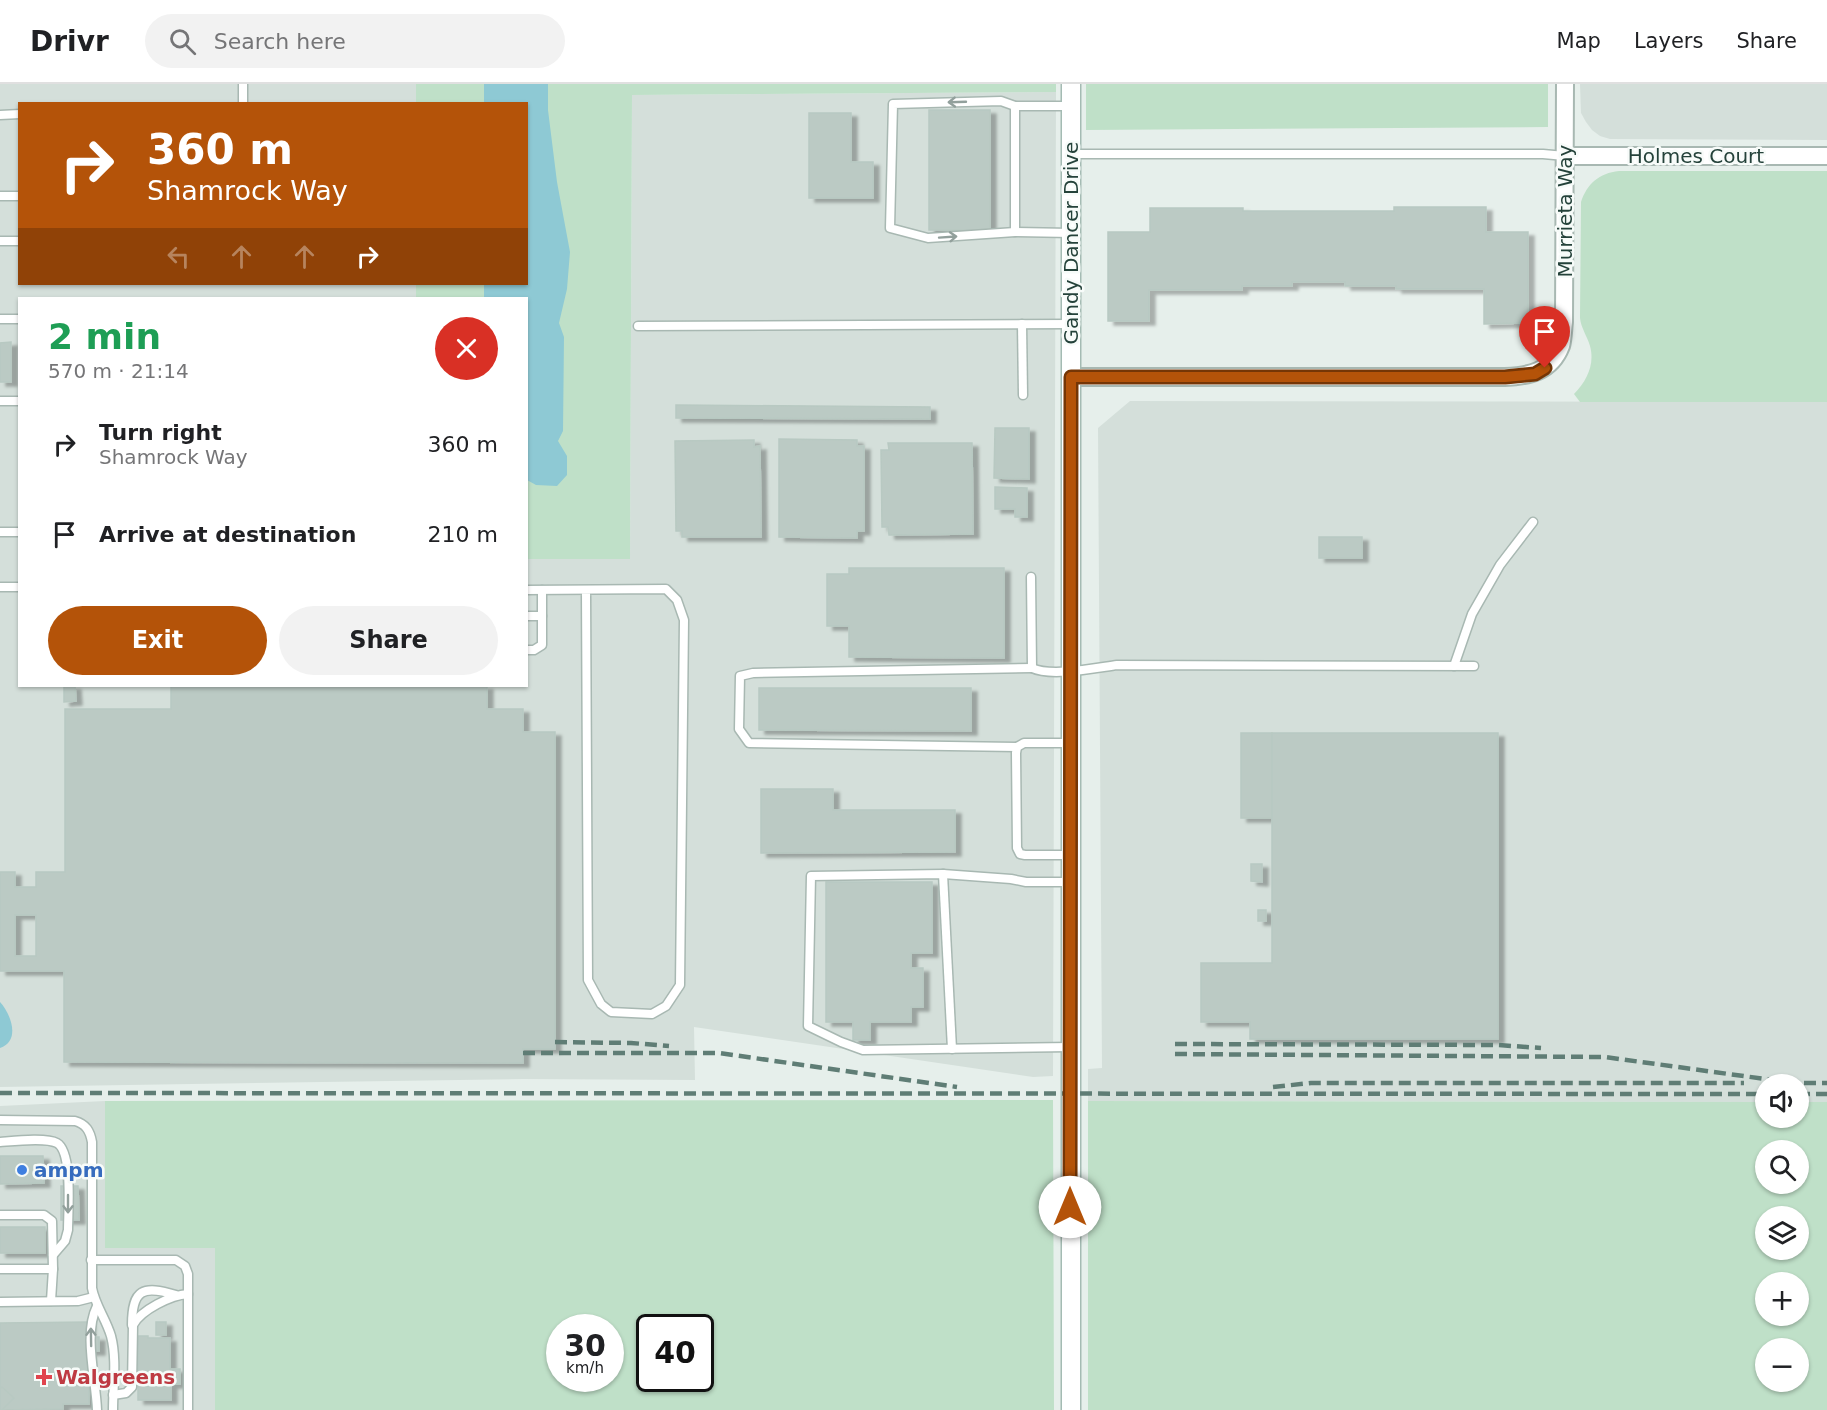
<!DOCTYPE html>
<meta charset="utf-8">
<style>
:root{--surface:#fff;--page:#f2f2f2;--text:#202124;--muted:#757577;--line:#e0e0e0;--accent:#b45309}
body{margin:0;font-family:"DejaVu Sans",sans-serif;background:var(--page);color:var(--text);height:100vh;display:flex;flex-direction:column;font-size:22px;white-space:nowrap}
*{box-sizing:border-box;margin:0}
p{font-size:20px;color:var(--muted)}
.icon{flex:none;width:33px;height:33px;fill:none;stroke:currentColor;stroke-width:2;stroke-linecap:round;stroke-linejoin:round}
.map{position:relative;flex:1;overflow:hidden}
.details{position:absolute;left:18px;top:213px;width:510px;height:390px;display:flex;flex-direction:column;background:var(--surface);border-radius:0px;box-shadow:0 2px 4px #0004}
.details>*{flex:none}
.top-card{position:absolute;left:18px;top:18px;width:510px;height:183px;border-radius:0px;box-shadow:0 2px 4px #0004;background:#b45309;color:#fff;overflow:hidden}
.controls{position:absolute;left:1755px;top:990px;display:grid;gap:12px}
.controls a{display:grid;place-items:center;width:54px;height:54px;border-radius:50%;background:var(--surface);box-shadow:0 2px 4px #0004;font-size:30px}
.speed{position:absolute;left:546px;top:1230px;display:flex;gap:12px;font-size:30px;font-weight:700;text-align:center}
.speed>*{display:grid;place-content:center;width:78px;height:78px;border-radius:50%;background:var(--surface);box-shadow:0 2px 4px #0004;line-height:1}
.speed small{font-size:15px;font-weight:400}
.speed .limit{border:3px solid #111;border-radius:9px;background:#fff;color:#111}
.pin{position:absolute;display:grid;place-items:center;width:51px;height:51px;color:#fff;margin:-62px -26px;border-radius:50% 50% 50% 0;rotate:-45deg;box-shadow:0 0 6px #0007}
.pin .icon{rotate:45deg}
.me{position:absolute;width:66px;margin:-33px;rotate:0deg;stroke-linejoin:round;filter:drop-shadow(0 0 4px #0008)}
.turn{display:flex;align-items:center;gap:21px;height:126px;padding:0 30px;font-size:27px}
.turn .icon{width:78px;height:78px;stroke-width:2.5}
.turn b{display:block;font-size:42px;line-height:51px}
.lanes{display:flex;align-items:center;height:57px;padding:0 30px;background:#0003;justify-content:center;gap:30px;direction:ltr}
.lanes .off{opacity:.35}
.round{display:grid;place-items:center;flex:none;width:63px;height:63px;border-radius:32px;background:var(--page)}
.headline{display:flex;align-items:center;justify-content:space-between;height:102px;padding:0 30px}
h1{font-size:36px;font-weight:800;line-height:45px;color:#1e9e55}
.primary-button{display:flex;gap:12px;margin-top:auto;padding:12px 30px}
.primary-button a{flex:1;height:69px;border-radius:36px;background:var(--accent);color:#fff;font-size:24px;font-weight:800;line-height:69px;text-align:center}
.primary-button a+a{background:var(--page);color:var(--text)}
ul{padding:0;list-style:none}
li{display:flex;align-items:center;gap:18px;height:90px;padding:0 30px}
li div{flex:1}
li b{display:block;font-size:22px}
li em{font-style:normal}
header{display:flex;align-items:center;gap:36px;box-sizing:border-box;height:84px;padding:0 30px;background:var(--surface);border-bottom:2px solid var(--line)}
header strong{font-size:28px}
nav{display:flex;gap:33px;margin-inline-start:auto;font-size:21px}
.search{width:420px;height:54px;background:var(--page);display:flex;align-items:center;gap:15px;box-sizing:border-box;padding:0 21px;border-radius:33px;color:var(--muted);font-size:22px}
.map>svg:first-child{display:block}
.built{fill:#d4dfda}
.green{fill:#bfe0c8;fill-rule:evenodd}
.water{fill:#8ec9d4}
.building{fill:#bbcac4;stroke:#b8c9c2;stroke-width:1.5;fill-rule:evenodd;filter:url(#shadow)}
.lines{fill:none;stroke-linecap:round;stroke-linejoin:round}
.lane-casing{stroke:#a8b8b2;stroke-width:11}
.street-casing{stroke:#a8b8b2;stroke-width:20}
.secondary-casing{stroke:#a4bbb3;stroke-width:21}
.lane{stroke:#fff;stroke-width:8}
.street{stroke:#fff;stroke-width:16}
.secondary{stroke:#fff;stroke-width:18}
.rail{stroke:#5f7d75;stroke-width:4.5;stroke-dasharray:12 6;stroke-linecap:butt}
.oneway{stroke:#92a09c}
.route-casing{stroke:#753606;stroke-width:15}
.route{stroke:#b45309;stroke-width:10}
.shop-dot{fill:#3f7fe0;stroke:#f7fbf9;stroke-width:2}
.health-dot{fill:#e0444e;stroke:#f7fbf9;stroke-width:2}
.labels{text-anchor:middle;stroke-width:5;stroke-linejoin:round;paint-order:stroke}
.street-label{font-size:20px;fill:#24423a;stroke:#f7fbf9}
.shop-label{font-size:20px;font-weight:bold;fill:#366cbe;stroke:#f7fbf9;text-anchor:start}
.health-label{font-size:20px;font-weight:bold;fill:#be3a42;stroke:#f7fbf9;text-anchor:start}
</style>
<header>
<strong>Drivr</strong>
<div class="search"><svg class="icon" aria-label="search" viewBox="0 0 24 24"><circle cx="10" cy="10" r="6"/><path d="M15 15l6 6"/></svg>Search here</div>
<nav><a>Map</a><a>Layers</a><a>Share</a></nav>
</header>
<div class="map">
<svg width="1827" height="1326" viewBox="0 0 1827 1326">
<defs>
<filter id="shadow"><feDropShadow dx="6" dy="4" stdDeviation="1.5" flood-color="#0004"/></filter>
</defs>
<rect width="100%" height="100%" fill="#e6efeb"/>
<g class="built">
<path d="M0,0H416V19L20,20V200H416V214H20V602H526L527,474H630L632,11L1056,8L1053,992L1033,993L694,943L695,996L523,995L0,1003Z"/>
<path d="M1580,0H1827V56L1610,55L1600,52L1592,46L1586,38L1581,29Z"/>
<path d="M1130,317L1827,318V1018H1799L1798,1000H1766L1765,1018L1088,1017V985L1102,984L1098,344Z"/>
<path d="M105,1017V1161L215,1163L216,1326H0V1022Z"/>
</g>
<g class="green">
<path d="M416,0H1056V8L632,11L630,475H527L526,214H416V200H526V20L416,19Z"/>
<path d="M1086,0H1548V43L1086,46Z"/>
<path d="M1619,87H1827V318H1580L1574,310C1587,297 1595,280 1590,262C1587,252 1581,244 1580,234L1581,118C1587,100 1599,89 1619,87Z"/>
<path d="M1053,1016L1054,1326H215V1164H105V1017ZM560,1244H610V1294H560ZM650,1244H700V1294H650Z"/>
<path d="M1088,1017L1765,1018L1766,1034H1798L1799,1018H1827V1326H1088ZM1766,1066H1798V1100H1766ZM1798,1132V1166H1766V1132ZM1798,1198V1232H1766V1198ZM1766,1264H1798V1298H1766Z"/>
</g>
<g class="water">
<path d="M484,0H548V26L557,98L570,168L567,205L559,239L564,253L563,347L558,357L567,372V391L557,402L536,401L527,396L526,214H484V200H526V20L484,19Z"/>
<path d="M0,918C11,930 21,957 0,964Z"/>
</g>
<g class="building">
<rect x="929" y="26" width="61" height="120"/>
<path d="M809,29H851V78H873V114H809Z"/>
<path d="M1394,123H1486V148H1528V239L1484,240V205H1396V202H1345V198H1292V202H1242V206H1149V237H1108V148H1150V124H1243V127H1394Z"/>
<path d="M11,258V298H0V259Z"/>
<path d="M676,321L930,323V335L676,334Z"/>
<path d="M995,344H1029V395L994,394Z"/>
<path d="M779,355L857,356V362H864V447H857V454L779,453Z"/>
<path d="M754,356V363L760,362L761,453H682V447H676L675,357Z"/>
<path d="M888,359H972L973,450L889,451L888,443H882L881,366H889Z"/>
<path d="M995,403L1027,404V433H1015V425H995Z"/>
<rect x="1319" y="453" width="43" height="21"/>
<path d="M849,484H1004V574L849,573V542H827V490H849Z"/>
<path d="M64,602H75L76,617L64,618Z"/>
<path d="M171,602H487V625H523V648H555V965H523V979L64,978V887H0V788H15V803H36V788H65V625H171ZM15,831H36V872H15Z"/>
<path d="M759,604H971V647L759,646Z"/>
<rect x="1241" y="649" width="31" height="85"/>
<path d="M1272,649H1498V955H1250V938H1201V879H1272Z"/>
<path d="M761,705H833V726H955V768L761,769Z"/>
<path d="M1251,780H1262V798L1251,797Z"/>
<path d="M826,798H932V869H911V884H923V923H911V938H870V956H853V938H826Z"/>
<rect x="1258" y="826" width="8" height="11"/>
<path d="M0,1072H43L44,1099L0,1100Z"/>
<path d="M61,1102H78L79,1136H61Z"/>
<rect x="0" y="1143" width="45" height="26"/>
<path d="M89,1238V1253H99V1267H89V1320H63V1325L0,1326V1239Z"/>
<rect x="156" y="1238" width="10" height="13"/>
<path d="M138,1252H148V1254H170V1285H180V1300H171V1316H138Z"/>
<path d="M2,1303L14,1314L2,1326H0V1305Z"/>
</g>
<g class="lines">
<defs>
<g id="lane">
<path d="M243,20V0"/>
<path d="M1015,22V148"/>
<path d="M0,31L20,30"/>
<path d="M1071,70H1543L1565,72"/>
<path d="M0,112H20"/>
<path d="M1071,149L1015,148L928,154L890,144L893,20L1001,17L1015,22H1071"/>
<path d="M0,157H20"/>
<path d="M0,235H20"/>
<path d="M1022,240L1023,311"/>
<path d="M638,242L1071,240"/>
<path d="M0,317H20"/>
<path d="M0,448H20"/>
<path d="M1031,493L1032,584C1051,593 1095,584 1117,581L1474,582"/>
<path d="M0,503H20"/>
<path d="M526,506L666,505L677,516L684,536L680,901L666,922L652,930L611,928L601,920L588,896L586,507"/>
<path d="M526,532H542"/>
<path d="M526,566H534L542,561V506"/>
<path d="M1454,582L1472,530L1500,481L1533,438"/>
<path d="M1017,663L749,659L739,645L740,592L753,589L1032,584"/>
<path d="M1071,771H1025L1020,770L1017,764L1016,669L1017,663L1024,659H1071"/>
<path d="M943,790L952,965"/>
<path d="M1070,963L863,966L841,958L808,942L811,792L943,790L1011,795L1026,798H1071"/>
<path d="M0,1036L75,1037C86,1040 90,1047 92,1058V1204C95,1221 106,1235 111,1252C117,1275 113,1302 113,1326"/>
<path d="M0,1058C13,1057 46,1053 57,1059C73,1068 68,1128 68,1146L65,1157L53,1171"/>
<path d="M0,1131H44L52,1137L53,1185L51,1217"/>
<path d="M91,1176H176L185,1182L188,1190V1326"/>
<path d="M0,1185H53"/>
<path d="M0,1218L78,1217L94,1213"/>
<path d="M132,1241C132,1205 143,1201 176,1211"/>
<path d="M113,1311L126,1309L132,1303L133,1241C141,1226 171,1211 188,1210"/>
<path d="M97,1326C96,1295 83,1250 97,1222"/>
</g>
<g id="street">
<path d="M1565,72H1827"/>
<path d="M1071,293H1505C1529,292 1551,288 1561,262C1563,255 1563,245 1564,238L1565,0"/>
</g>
<path id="secondary" d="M1071,1326V0"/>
</defs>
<use href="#lane" class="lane-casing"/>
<use href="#street" class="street-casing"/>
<use href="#secondary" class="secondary-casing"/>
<use href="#lane" class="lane"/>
<use href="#street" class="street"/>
<use href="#secondary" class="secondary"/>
<g class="rail">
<path d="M555,958L631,959L669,962"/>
<path d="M1175,960L1498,961L1541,964"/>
<path d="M523,969H719L957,1003"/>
<path d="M1175,970L1605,973L1794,999"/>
<path d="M1786,999H1827"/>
<path d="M1273,1003L1311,999H1744"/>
<path d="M0,1009L1766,1010"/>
<path d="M1798,1010H1827"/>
</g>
</g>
<defs><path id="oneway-shaft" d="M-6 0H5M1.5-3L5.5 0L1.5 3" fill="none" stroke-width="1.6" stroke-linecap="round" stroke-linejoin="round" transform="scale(1.5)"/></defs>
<g class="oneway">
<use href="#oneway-shaft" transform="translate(957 18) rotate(178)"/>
<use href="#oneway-shaft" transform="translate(948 153) rotate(-4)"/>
<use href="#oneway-shaft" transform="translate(68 1120) rotate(90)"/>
<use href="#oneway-shaft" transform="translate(91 1253) rotate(-91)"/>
</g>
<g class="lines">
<defs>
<path id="route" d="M1070,1123L1071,293H1505L1535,290L1545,284"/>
</defs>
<use href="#route" class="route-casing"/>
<use href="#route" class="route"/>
</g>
<circle class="shop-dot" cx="22" cy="1086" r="6"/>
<path class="health-dot" d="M41 1284h6v6h6v6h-6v6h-6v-6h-6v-6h6z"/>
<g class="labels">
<g class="street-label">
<text x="1696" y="79">Holmes Court</text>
<text transform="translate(1565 127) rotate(-90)" y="7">Murrieta Way</text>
<text transform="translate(1071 159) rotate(-90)" y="7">Gandy Dancer Drive</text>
</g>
<g class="shop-label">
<text x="34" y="1093">ampm</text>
</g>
<g class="health-label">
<text x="56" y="1300">Walgreens</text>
</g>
</g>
</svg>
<div class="controls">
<a><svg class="icon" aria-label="sound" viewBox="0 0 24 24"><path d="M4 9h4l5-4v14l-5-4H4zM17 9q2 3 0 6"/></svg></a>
<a><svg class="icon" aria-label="search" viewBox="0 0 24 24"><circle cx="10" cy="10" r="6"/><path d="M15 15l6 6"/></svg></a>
<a><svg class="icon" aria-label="layers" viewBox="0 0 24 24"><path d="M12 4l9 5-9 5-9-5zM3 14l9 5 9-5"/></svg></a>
<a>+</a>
<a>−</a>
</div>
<div class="speed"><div>30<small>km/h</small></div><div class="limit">40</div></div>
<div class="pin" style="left:1545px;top:284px;background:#d93025"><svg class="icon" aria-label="arrive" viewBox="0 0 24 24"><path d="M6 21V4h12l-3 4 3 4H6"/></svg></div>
<svg class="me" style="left:1070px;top:1123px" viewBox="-20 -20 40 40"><circle r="19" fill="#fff"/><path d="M0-13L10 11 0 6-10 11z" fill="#b45309"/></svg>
<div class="top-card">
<div class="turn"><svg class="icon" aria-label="right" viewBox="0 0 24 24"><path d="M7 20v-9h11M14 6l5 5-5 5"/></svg><div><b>360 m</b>Shamrock Way</div></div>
<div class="lanes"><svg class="icon off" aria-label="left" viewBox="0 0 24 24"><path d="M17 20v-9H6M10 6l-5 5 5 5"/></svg><svg class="icon off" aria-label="ahead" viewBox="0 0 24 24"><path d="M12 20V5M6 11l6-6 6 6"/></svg><svg class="icon off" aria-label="ahead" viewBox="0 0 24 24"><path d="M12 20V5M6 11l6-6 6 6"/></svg><svg class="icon" aria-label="right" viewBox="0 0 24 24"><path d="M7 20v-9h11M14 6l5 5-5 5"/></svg></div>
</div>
<section class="details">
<div class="headline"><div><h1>2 min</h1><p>570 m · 21:14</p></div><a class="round" style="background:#d93025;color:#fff"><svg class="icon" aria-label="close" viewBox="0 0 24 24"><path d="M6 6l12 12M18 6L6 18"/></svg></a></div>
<ul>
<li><svg class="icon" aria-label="right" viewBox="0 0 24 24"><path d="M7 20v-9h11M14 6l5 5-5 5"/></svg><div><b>Turn right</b><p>Shamrock Way</p></div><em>360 m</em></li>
<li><svg class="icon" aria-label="arrive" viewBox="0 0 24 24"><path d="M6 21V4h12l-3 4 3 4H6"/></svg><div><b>Arrive at destination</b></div><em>210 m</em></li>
</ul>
<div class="primary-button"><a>Exit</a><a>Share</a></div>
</section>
</div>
